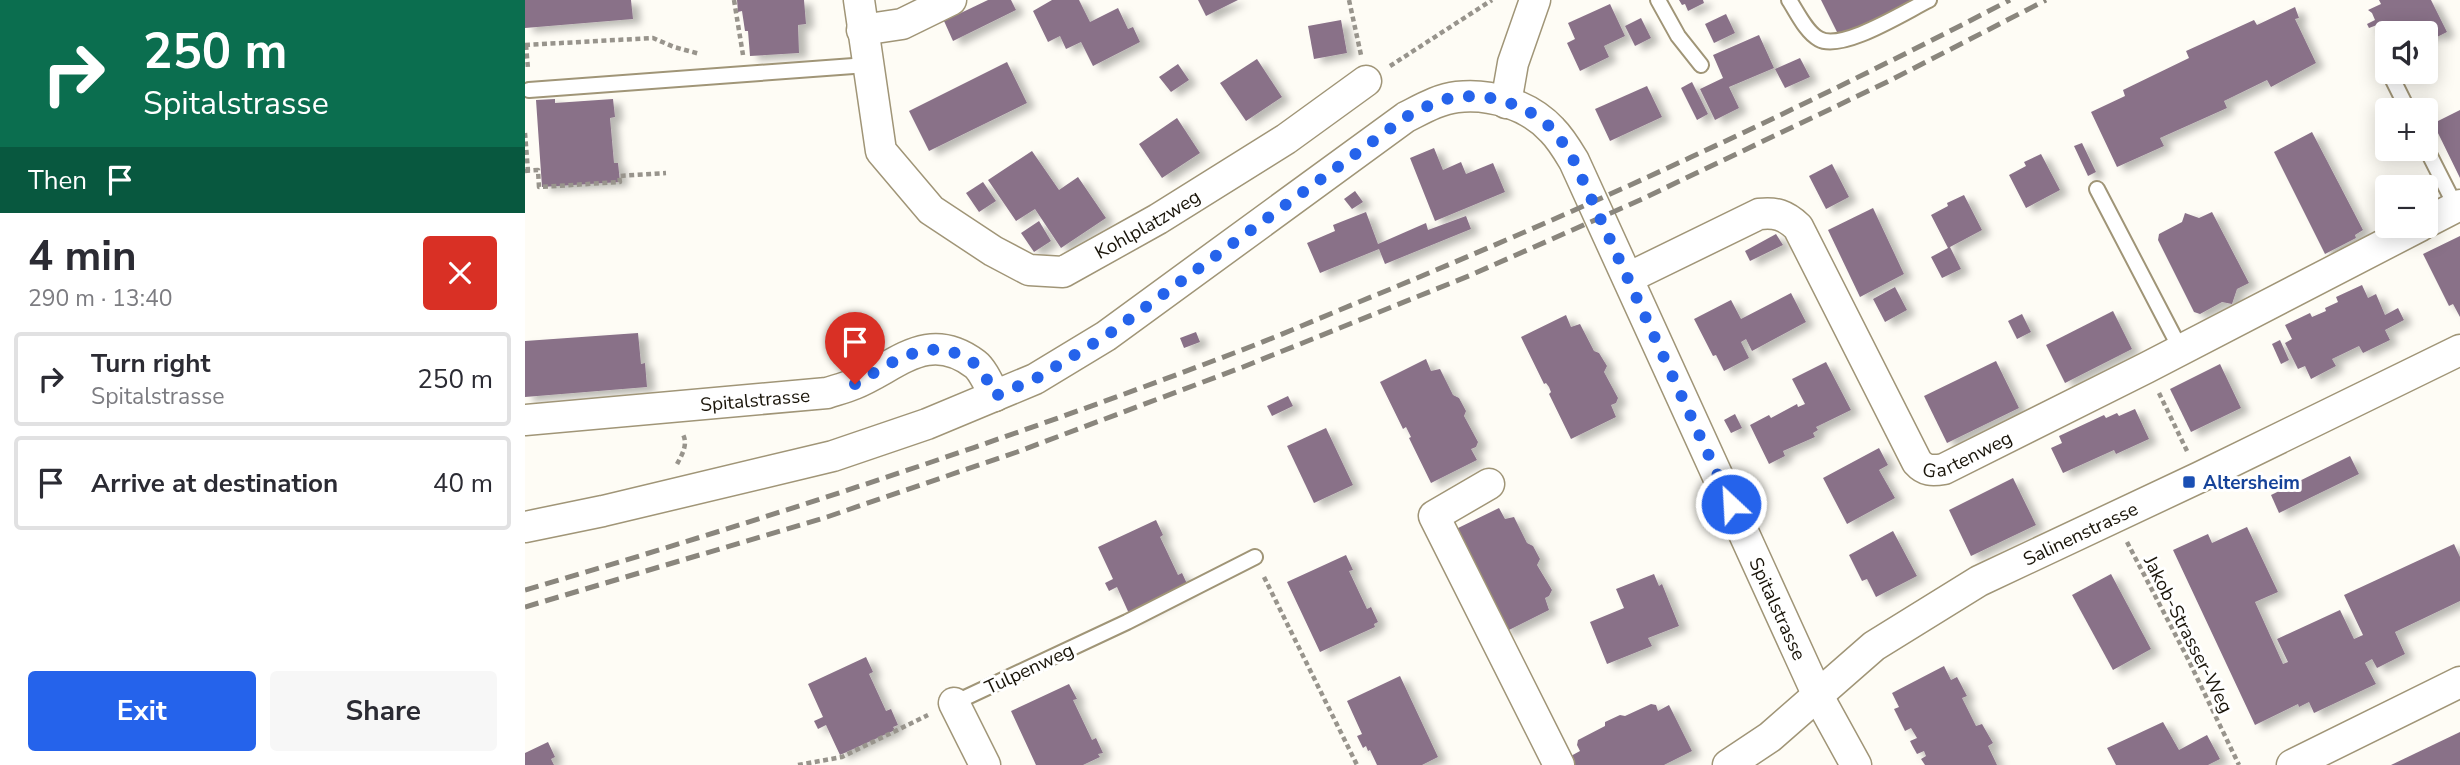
<!DOCTYPE html>
<meta charset="utf-8">
<style>
:root{--surface:#fff;--page:#f7f7f7;--text:#2b2b33;--muted:#7c7c81;--line:#e1e1e2;--accent:#2563eb}
body{margin:0;font-family:"Nunito Sans",sans-serif;background:var(--page);color:var(--text);height:100vh;display:flex;flex-direction:column;font-size:26px;white-space:nowrap}
*{box-sizing:border-box;margin:0}
p{font-size:23px;color:var(--muted)}
.icon{flex:none;width:38px;height:38px;fill:none;stroke:currentColor;stroke-width:2;stroke-linecap:round;stroke-linejoin:round}
.map{position:relative;flex:1;overflow:hidden}
.sheet{display:flex;flex-direction:column;background:var(--surface);width:525px}
.sheet>*{flex:none}
.banner{background:#0b6e4f;color:#fff;overflow:hidden}
.buttons{position:absolute;left:1850px;top:21px;display:grid;gap:14px}
.buttons a{display:grid;place-items:center;width:63px;height:63px;border-radius:7px;background:var(--surface);box-shadow:0 4px 18px #0003;font-size:35px}
.pin{position:absolute;display:grid;place-items:center;width:60px;height:60px;color:#fff;margin:-72px -30px;border-radius:50% 50% 50% 0;rotate:-45deg;box-shadow:0 0 7px #0007}
.pin .icon{rotate:45deg}
.me{position:absolute;width:77px;margin:-38px;rotate:335deg;stroke-linejoin:round;filter:drop-shadow(0 0 5px #0008)}
.turn{display:flex;align-items:center;gap:24px;height:147px;padding:0 28px;font-size:32px}
.turn .icon{width:91px;height:91px;stroke-width:2.5}
.turn b{display:block;font-size:49px;line-height:60px}
.then{display:flex;align-items:center;height:66px;padding:0 28px;background:#0003;gap:14px;font-size:26px}
.round{display:grid;place-items:center;flex:none;width:74px;height:74px;border-radius:7px;background:var(--page)}
.summary{display:flex;align-items:center;justify-content:space-between;height:119px;padding:0 28px}
h1{font-size:42px;font-weight:700;line-height:52px}
.action{display:flex;gap:14px;margin-top:auto;padding:14px 28px}
.action a{flex:1;height:80px;border-radius:7px;background:var(--accent);color:#fff;font-size:28px;font-weight:700;line-height:80px;text-align:center}
.action a+a{background:var(--page);color:var(--text)}
ul{padding:0;list-style:none}
li{display:flex;align-items:center;gap:21px;height:94px;margin:0 14px 10px;padding:0 14px;border:4px solid var(--line);border-radius:7px}
li div{flex:1}
li b{display:block;font-size:26px}
li em{font-style:normal}
main{display:flex;flex:1;min-height:0}
.map>svg:first-child{display:block}
.building{fill:#897188;filter:url(#shadow)}
.lines{fill:none;stroke-linecap:round;stroke-linejoin:round}
.service-casing{stroke:#a09577;stroke-width:18}
.minor-casing{stroke:#a09577;stroke-width:33}
.path{stroke:#98948c;stroke-width:4.5;stroke-dasharray:5 3.5;stroke-linecap:butt}
.service{stroke:#fff;stroke-width:14}
.minor{stroke:#fff;stroke-width:30}
.rail{stroke:#8a867d;stroke-width:5;stroke-dasharray:14 7;stroke-linecap:butt}
.route{stroke:#2563eb;stroke-width:12;stroke-dasharray:0 21.6}
.transit-dot{fill:#1a4fb4;stroke:#fff;stroke-width:2.5}
.labels{text-anchor:middle;stroke-width:6;stroke-linejoin:round;paint-order:stroke}
.street-label{font-size:19px;fill:#191409;stroke:#fff}
.transit-label{font-size:19px;font-weight:bold;fill:#164399;stroke:#fff;text-anchor:start}
</style>
<main>
<section class="sheet">
<div class="banner">
<div class="turn"><svg class="icon" aria-label="right" viewBox="0 0 24 24"><path d="M7 20v-9h11M14 6l5 5-5 5"/></svg><div><b>250 m</b>Spitalstrasse</div></div>
<div class="then">Then<svg class="icon" aria-label="arrive" viewBox="0 0 24 24"><path d="M6 21V4h12l-3 4 3 4H6"/></svg></div>
</div>
<div class="summary"><div><h1>4 min</h1><p>290 m · 13:40</p></div><a class="round" style="background:#d93025;color:#fff"><svg class="icon" aria-label="close" viewBox="0 0 24 24"><path d="M6 6l12 12M18 6L6 18"/></svg></a></div>
<ul>
<li><svg class="icon" aria-label="right" viewBox="0 0 24 24"><path d="M7 20v-9h11M14 6l5 5-5 5"/></svg><div><b>Turn right</b><p>Spitalstrasse</p></div><em>250 m</em></li>
<li><svg class="icon" aria-label="arrive" viewBox="0 0 24 24"><path d="M6 21V4h12l-3 4 3 4H6"/></svg><div><b>Arrive at destination</b></div><em>40 m</em></li>
</ul>
<div class="action"><a>Exit</a><a>Share</a></div>
</section>
<div class="map">
<svg width="1935" height="765" viewBox="0 0 1935 765">
<defs>
<filter id="shadow"><feDropShadow dx="8" dy="4.5" stdDeviation="3.5" flood-color="#0004"/></filter>
</defs>
<rect width="100%" height="100%" fill="#fefcf5"/>
<g class="building">
<path d="M0,0H106L108,19L0,28Z"/>
<path d="M212,0H279L281,24L273,25L274,53L225,56L223,31H220L217,11L213,12Z"/>
<path d="M463,0H486L491,10L428,41L419,21Z"/>
<path d="M527,0H554L565,22L593,8L603,29L608,27L615,42L568,66L556,42L541,49L535,36L523,42L508,11Z"/>
<path d="M673,0H713L681,16Z"/>
<path d="M1154,0H1178L1179,3L1163,11L1160,4L1157,5Z"/>
<path d="M1296,0H1391L1315,38Z"/>
<path d="M1854,0H1906L1922,32L1912,37L1910,33L1900,38V33H1862V46L1852,25L1844,28L1842,24L1850,20L1847,13L1843,10L1856,4Z"/>
<path d="M1085,4L1100,36L1079,46L1084,57L1055,71L1042,43L1050,39L1043,23Z"/>
<path d="M1770,7L1774,18L1770,19L1791,63L1746,87L1742,80L1699,101L1702,108L1635,138L1639,146L1592,167L1566,112L1600,96L1598,90L1664,58L1661,51L1729,20L1732,25Z"/>
<path d="M1201,14L1210,33L1189,43L1180,24Z"/>
<path d="M1116,18L1126,38L1110,46L1100,26Z"/>
<path d="M816,20L822,53L789,59L783,26Z"/>
<path d="M1234,35L1249,68L1204,87L1214,108L1190,120L1175,89L1198,78L1188,55Z"/>
<path d="M1275,58L1285,77L1260,88L1250,69Z"/>
<path d="M732,59L757,97L721,121L695,83Z"/>
<path d="M482,62L502,103L404,151L384,111Z"/>
<path d="M653,64L664,80L646,92L634,77Z"/>
<path d="M1167,82L1183,114L1172,120L1156,88Z"/>
<path d="M1122,86L1137,117L1085,141L1070,109Z"/>
<path d="M30,99V103L88,99L90,117L85,118L89,163H93L95,182L17,187L11,100Z"/>
<path d="M1935,110V178L1912,131L1909,133L1905,125Z"/>
<path d="M652,118L675,153L637,178L614,144Z"/>
<path d="M1787,132L1838,230L1830,235L1831,238L1800,254L1749,152Z"/>
<path d="M1557,143L1571,172L1563,176L1549,146Z"/>
<path d="M909,148L918,170L936,162L941,174L968,163L980,192L910,221L885,158Z"/>
<path d="M507,151L534,190L553,177L581,218L536,248L510,209L491,221L463,180Z"/>
<path d="M1516,154L1535,190L1501,208L1484,175L1501,166L1499,162Z"/>
<path d="M1307,164L1324,197L1301,209L1284,176Z"/>
<path d="M458,182L471,201L454,212L441,193Z"/>
<path d="M830,191L838,202L827,209L819,199Z"/>
<path d="M1439,195L1457,230L1425,247L1436,269L1417,278L1406,257L1423,248L1406,215L1423,206L1422,203Z"/>
<path d="M1348,208L1379,274L1335,297L1303,230Z"/>
<path d="M841,212L853,244L901,223L903,230L941,216L946,229L860,264L854,249L795,273L782,243L810,231L808,225Z"/>
<path d="M1687,212L1724,283L1712,289L1707,304L1697,302L1675,314L1669,312L1633,240L1634,234L1657,222L1660,213L1674,218Z"/>
<path d="M514,221L526,241L509,252L496,233Z"/>
<path d="M1251,234L1258,245L1225,261L1220,251Z"/>
<path d="M1935,236V317L1928,304L1924,306L1898,254Z"/>
<path d="M1837,285L1843,298L1851,294L1860,315L1873,308L1879,320L1860,330L1865,340L1838,353L1834,346L1807,359L1811,366L1786,379L1780,366L1773,369L1760,343L1767,339L1760,325L1785,313L1787,317L1801,311L1800,308L1813,302L1811,297Z"/>
<path d="M1370,287L1382,310L1360,322L1348,299Z"/>
<path d="M1266,293L1281,322L1227,351L1221,339L1216,342L1224,358L1199,371L1191,355L1188,356L1169,319L1206,300L1216,319Z"/>
<path d="M1588,311L1607,349L1540,383L1521,345Z"/>
<path d="M1497,314L1506,332L1492,339L1483,321Z"/>
<path d="M1041,315L1046,327L1055,324L1069,351L1074,353L1082,366L1079,372L1093,398L1091,403L1086,405L1091,417L1046,439L1024,394L1026,392L1024,387L1021,383L1019,384L996,337Z"/>
<path d="M671,332L675,342L659,348L655,338Z"/>
<path d="M113,333L116,364L120,363L122,387L0,397V341Z"/>
<path d="M1755,340L1764,360L1756,364L1747,344Z"/>
<path d="M901,359L906,371L915,369L928,395L934,398L941,411L939,416L953,442L951,447L946,449L952,460L906,483L884,438L886,437L881,427L878,429L855,382Z"/>
<path d="M1471,361L1494,408L1422,443L1399,396Z"/>
<path d="M1301,362L1326,410L1291,427L1293,430L1288,433L1290,437L1258,451L1260,456L1244,464L1225,425L1244,415L1246,418L1272,404L1273,407L1280,404L1267,379Z"/>
<path d="M1695,364L1716,408L1666,432L1645,389Z"/>
<path d="M763,396L768,406L747,416L742,406Z"/>
<path d="M1610,409L1624,439L1591,454L1589,450L1538,473L1526,448L1537,443L1534,436L1579,415L1581,418L1592,413L1594,416Z"/>
<path d="M1210,414L1217,428L1206,433L1199,420Z"/>
<path d="M801,428L828,485L789,503L762,446Z"/>
<path d="M1354,448L1363,465L1354,470L1370,498L1322,524L1298,478Z"/>
<path d="M1825,456L1834,474L1754,513L1746,495Z"/>
<path d="M1488,478L1511,525L1446,556L1424,510Z"/>
<path d="M974,508L980,519L989,517L1002,543L1008,546L1015,559L1012,565L1027,590L1024,596L1020,598L1024,610L980,632L929,530Z"/>
<path d="M631,520L638,535L635,537L653,575L657,573L664,588L606,618L592,587L584,591L580,583L588,579L573,547Z"/>
<path d="M1722,527L1753,592L1730,602L1758,664L1763,662L1752,639L1815,610L1829,639L1838,635L1819,595L1929,544L1935,557V601L1870,632L1880,654L1852,668L1847,659L1840,663L1851,684L1789,713L1784,702L1774,707L1773,704L1730,725L1648,550L1683,534L1687,543Z"/>
<path d="M1368,531L1392,576L1351,597L1342,579L1337,581L1324,555Z"/>
<path d="M821,555L828,570L824,571L842,609L846,607L853,622L849,624L850,627L795,652L762,582Z"/>
<path d="M1129,574L1134,586L1137,584L1154,626L1123,638L1127,646L1082,664L1065,622L1099,608L1091,589Z"/>
<path d="M1586,574L1626,649L1588,670L1547,595Z"/>
<path d="M341,657L348,672L344,674L361,711L366,709L373,725L368,727L370,730L315,755L301,725L293,729L289,721L298,717L283,684Z"/>
<path d="M1419,666L1426,680L1432,677L1442,696L1437,698L1451,726L1457,724L1468,743L1463,746L1472,765H1400L1396,759L1401,756L1399,751L1392,754L1388,747L1385,741L1392,738L1386,728L1380,731L1369,709L1374,707L1367,693Z"/>
<path d="M875,676L913,757L897,765H852L845,750L843,751L841,746L838,748L832,736L837,734L822,701Z"/>
<path d="M544,684L552,699L548,700L567,740L571,738L578,753L573,754L575,757L558,765H511L486,711Z"/>
<path d="M1126,704L1131,705L1133,711L1144,705L1167,751L1139,765H1048L1044,757L1055,751L1052,745L1053,740L1080,726V722L1095,715L1100,716Z"/>
<path d="M1638,722L1654,750L1682,735L1695,759L1683,765H1591L1582,748Z"/>
<path d="M1935,732V765H1866Z"/>
<path d="M23,742L30,757L26,759L29,765H0V753Z"/>
</g>
<g class="lines">
<defs>
<g id="service">
<path d="M1133,0L1153,36L1176,65"/>
<path d="M1264,0C1272,12 1281,32 1294,39C1317,52 1381,11 1404,0"/>
<path d="M1864,72L1883,110"/>
<path d="M4,90L342,65"/>
<path d="M1900,146L1931,207"/>
<path d="M1572,189L1656,350"/>
<path d="M429,703L602,622L730,557"/>
</g>
<g id="minor">
<path id="s1" d="M334,0L356,151L406,210L468,251L504,270L538,272L633,219L761,139L841,81"/>
<path d="M337,30L377,24L426,0"/>
<path d="M981,103L988,63L1010,0"/>
<path d="M1900,223L1935,205"/>
<path id="s2" d="M1103,278L1234,214C1251,212 1260,215 1273,227L1392,462C1400,471 1407,471 1419,469L1621,368L1895,226"/>
<path id="s3" d="M0,420L302,393C311,390 320,388 329,384C371,367 402,328 450,364C458,370 465,387 470,396"/>
<path d="M964,484L909,516L1034,765"/>
<path id="s4" d="M0,527L78,511L308,456L402,424L510,379L581,336L881,117C897,109 914,99 932,97C965,93 1004,105 1027,130C1036,139 1043,151 1049,161L1293,696L1331,765"/>
<path d="M429,703L460,765"/>
<path id="s5" d="M1203,765L1245,737L1349,646L1454,581L1675,477L1935,350"/>
<path d="M1767,765L1935,682"/>
</g>
</defs>
<use href="#service" class="service-casing"/>
<use href="#minor" class="minor-casing"/>
<g class="path">
<path d="M209,0L218,55"/>
<path d="M824,0L836,55"/>
<path d="M0,45L128,38L149,47L175,54"/>
<path d="M1,45L3,69"/>
<path d="M865,66L967,0"/>
<path d="M0,133L3,171"/>
<path d="M0,171L13,170L14,187L95,182L94,176L141,173"/>
<path d="M1634,393L1662,451"/>
<path d="M152,464C157,455 164,443 157,433"/>
<path d="M1602,542L1662,657L1714,765"/>
<path d="M739,577L832,765"/>
<path d="M273,765L317,757L403,715"/>
</g>
<use href="#service" class="service"/>
<use href="#minor" class="minor"/>
<g class="rail">
<path d="M0,590C240,520 476,442 709,353C757,335 804,314 851,295C1067,206 1278,108 1485,0"/>
<path d="M0,607L302,517L492,452L718,367L946,275L1115,200L1364,81L1521,0"/>
</g>
</g>
<g class="lines">
<path class="route" d="M330,384C368,362 407,331 450,364C459,370 465,387 470,396L510,379L581,336L881,117C897,109 914,99 932,97C965,93 1004,105 1028,130C1036,139 1043,151 1049,161L1206,504"/>
</g>
<rect class="transit-dot" x="1657" y="475" width="14" height="14" rx="3.5"/>
<g class="labels">
<g class="street-label">
<text dy="7" stroke="none"><textPath href="#s1" startOffset="476">Kohlplatzweg</textPath></text>
<text dy="7" stroke="none"><textPath href="#s3" startOffset="231">Spitalstrasse</textPath></text>
<text dy="7" stroke="none"><textPath href="#s2" startOffset="508">Gartenweg</textPath></text>
<text dy="7" stroke="none"><textPath href="#s5" startOffset="424">Salinenstrasse</textPath></text>
<text dy="7" stroke="none"><textPath href="#s4" startOffset="1676">Spitalstrasse</textPath></text>
<text transform="translate(1664 634) rotate(63)" y="7">Jakob-Strasser-Weg</text>
<text transform="translate(504 668) rotate(-25)" y="7">Tulpenweg</text>
</g>
<g class="transit-label">
<text x="1678" y="489">Altersheim</text>
</g>
</g>
</svg>
<div class="buttons">
<a><svg class="icon" aria-label="sound" viewBox="0 0 24 24"><path d="M4 9h4l5-4v14l-5-4H4zM17 9q2 3 0 6"/></svg></a>
<a>+</a>
<a>−</a>
</div>
<div class="pin" style="left:330px;top:384px;background:#d93025"><svg class="icon" aria-label="arrive" viewBox="0 0 24 24"><path d="M6 21V4h12l-3 4 3 4H6"/></svg></div>
<svg class="me" style="left:1206px;top:504px" viewBox="-20 -20 40 40"><circle r="17" fill="#2563eb" stroke="#fff" stroke-width="3"/><path d="M0-11L8 9 0 5-8 9z" fill="#fff"/></svg>
</div>
</main>
